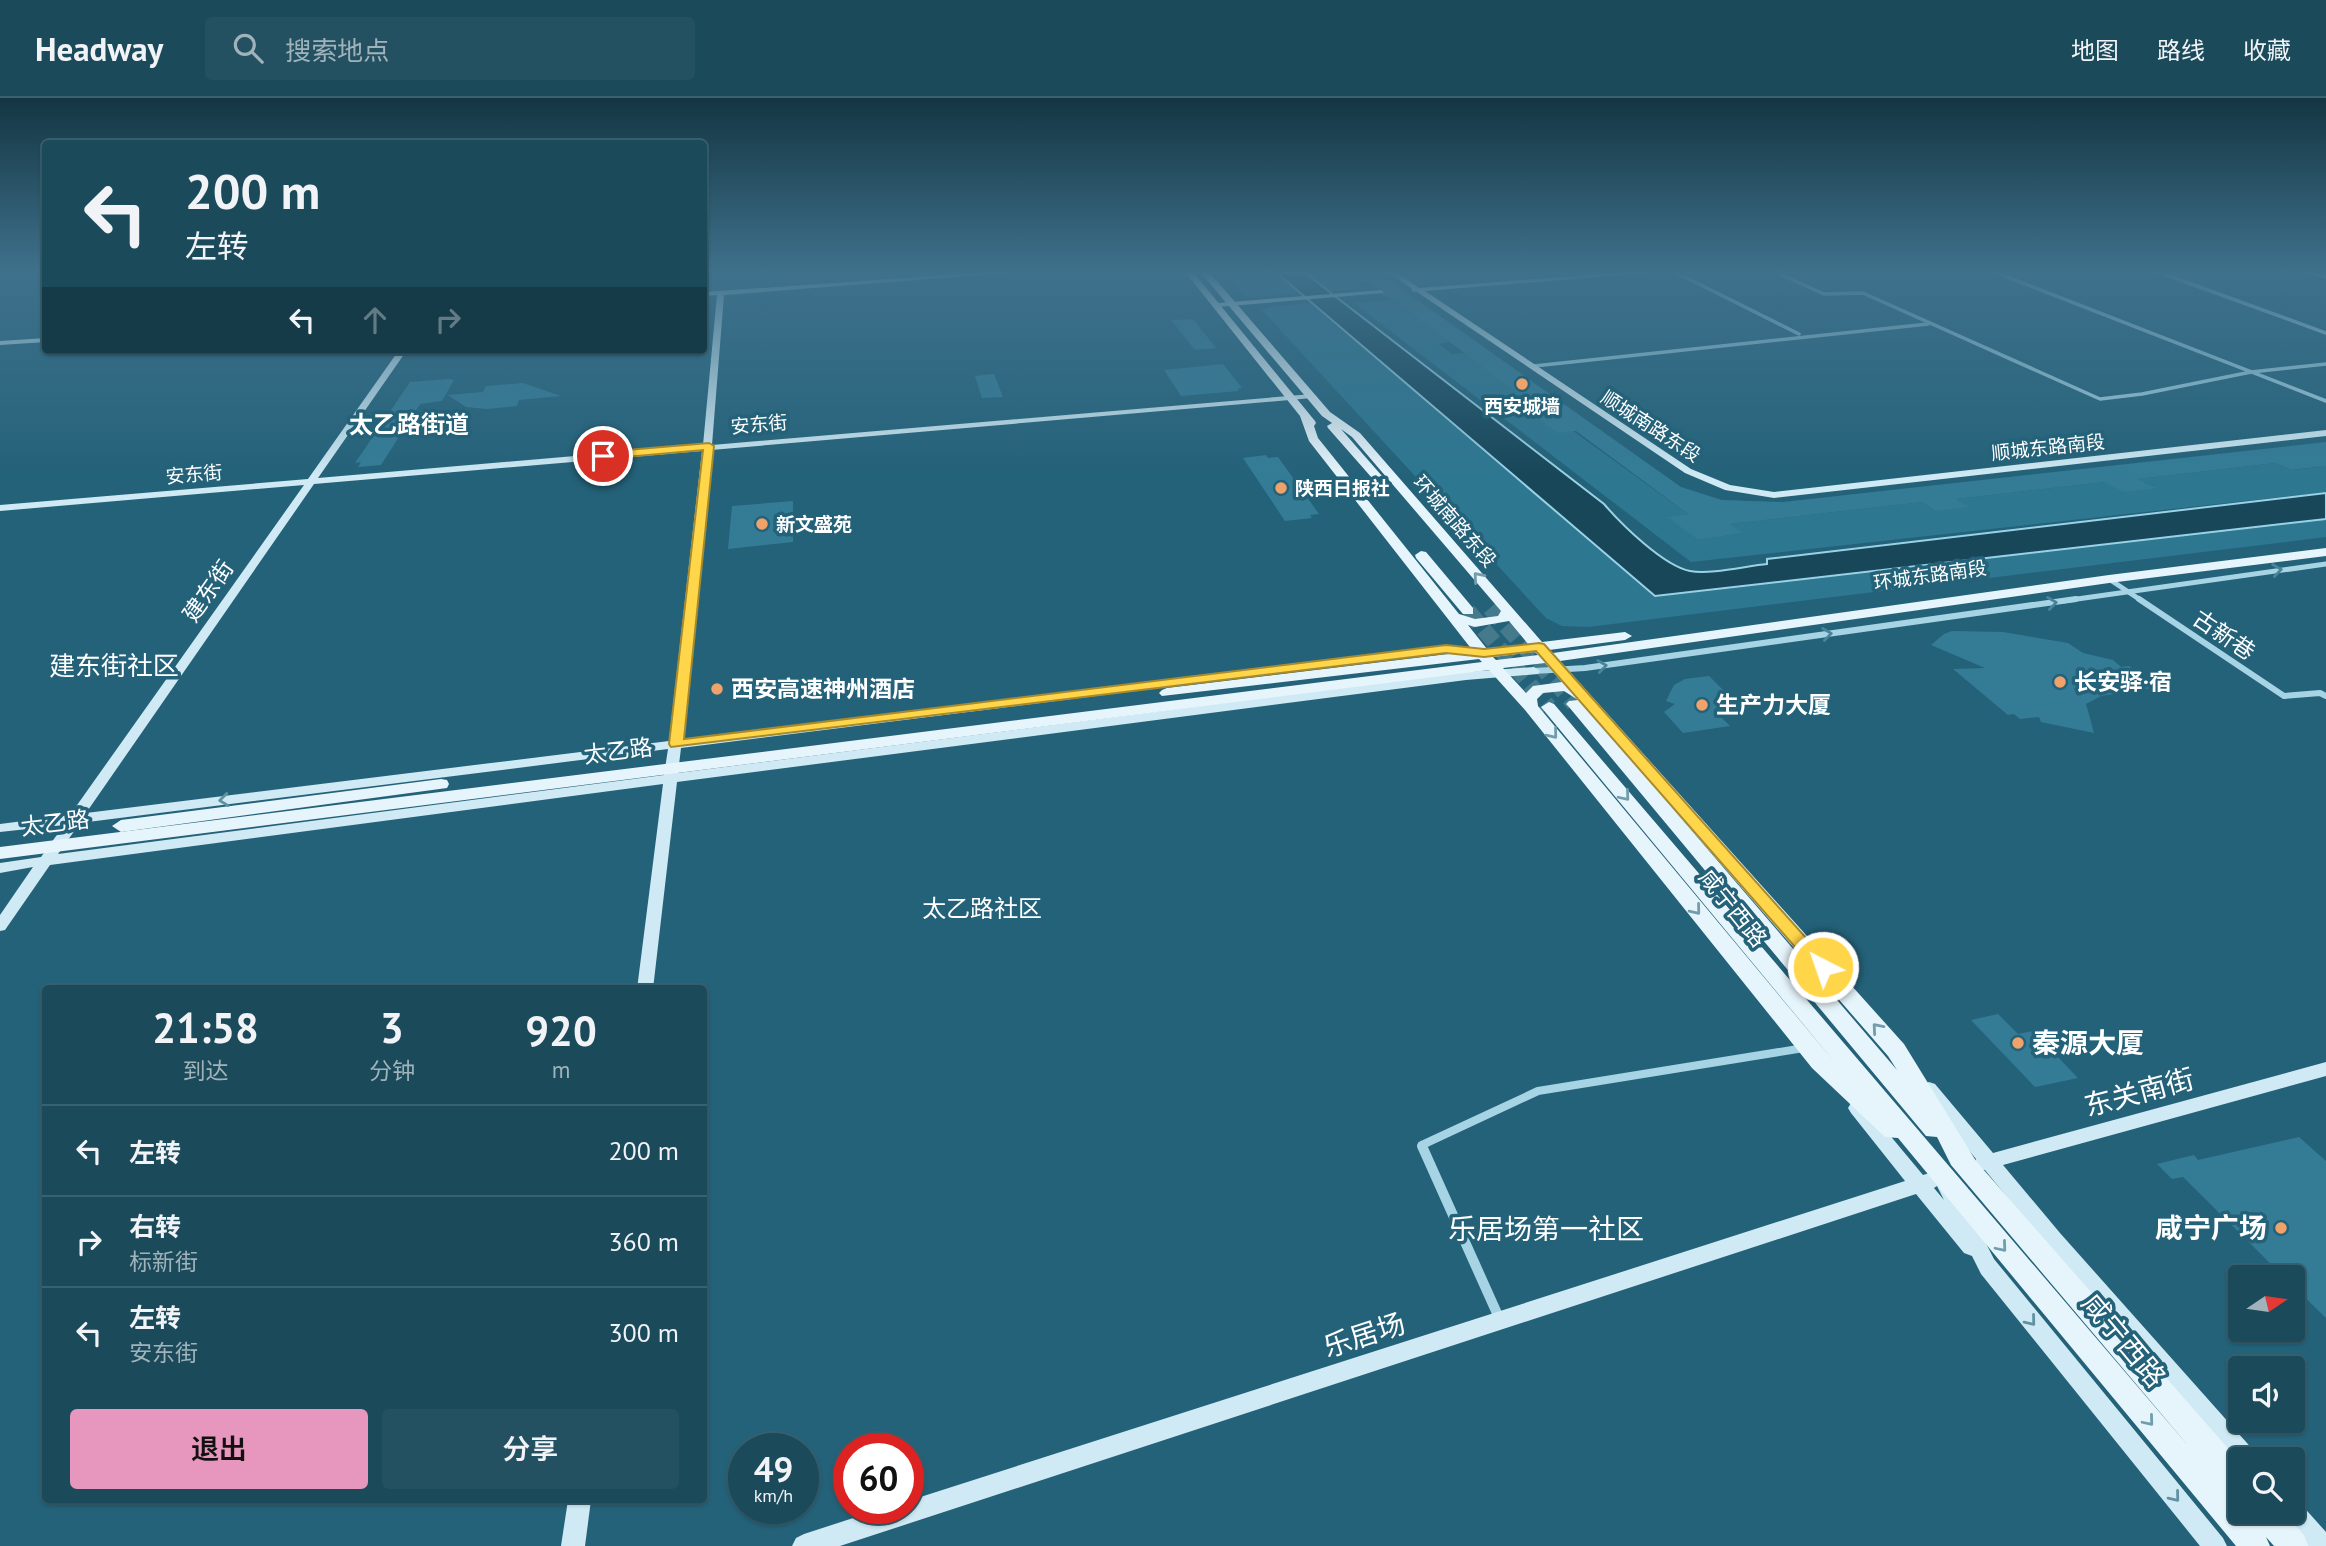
<!DOCTYPE html>
<html lang="zh">
<meta charset="utf-8">
<style>
:root{--surface:#1b4a5b;--page:#245161;--text:#f1f3f6;--muted:#a0b3bb;--line:#396271;--accent:#e797bd}
body{margin:0;font-family:"PT Sans","Noto Sans SC",sans-serif;background:var(--page);color:var(--text);height:100vh;display:flex;flex-direction:column;font-size:26px;white-space:nowrap}
*{box-sizing:border-box;margin:0}
p{font-size:23px;color:var(--muted)}
.icon{flex:none;width:38px;height:38px;fill:none;stroke:currentColor;stroke-width:2;stroke-linecap:round;stroke-linejoin:round}
.map{position:relative;flex:1;overflow:hidden}
.drawer{position:absolute;left:42px;top:887px;width:665px;height:518px;display:flex;flex-direction:column;background:var(--surface);border-radius:7px;box-shadow:0 2px 5px #0004,0 0 0 2px var(--line)}
.drawer>*{flex:none}
.banner{position:absolute;left:42px;top:42px;width:665px;height:214px;border-radius:7px;box-shadow:0 2px 5px #0004,0 0 0 2px var(--line);background:#1b4a5b;color:var(--text);overflow:hidden}
.needle{width:46px;rotate:77deg}
.tools{position:absolute;left:2228px;top:1167px;display:grid;gap:14px}
.tools a{display:grid;place-items:center;width:77px;height:77px;border-radius:7px;background:var(--surface);box-shadow:0 2px 5px #0004,0 0 0 2px var(--line);font-size:35px}
.speed{position:absolute;left:728px;top:1335px;display:flex;gap:14px;font-size:35px;font-weight:700;text-align:center}
.speed>*{display:grid;place-content:center;width:91px;height:91px;border-radius:50%;background:var(--surface);box-shadow:0 2px 5px #0004,0 0 0 2px var(--line);line-height:1}
.speed small{font-size:18px;font-weight:400}
.speed .limit{border:10px solid #d22;background:#fff;color:#111}
.pin{position:absolute;display:grid;place-items:center;width:60px;height:60px;color:#fff;margin:-30px;border:4px solid #fff;border-radius:50%;box-shadow:0 2px 7px #0007}
.me{position:absolute;width:77px;margin:-38px;rotate:319deg;stroke-linejoin:round;filter:drop-shadow(0 0 5px #0008)}
.turn{display:flex;align-items:center;gap:24px;height:147px;padding:0 28px;font-size:32px}
.turn .icon{width:91px;height:91px;stroke-width:2.5}
.turn b{display:block;font-size:49px;line-height:60px}
.lanes{display:flex;align-items:center;height:66px;padding:0 28px;background:#0003;justify-content:center;gap:35px;direction:ltr}
.lanes .off{opacity:.35}
.eta{display:flex;justify-content:space-evenly;align-items:center;height:119px;text-align:center}
.eta b{font-size:42px;font-weight:600;line-height:49px}
.cta{display:flex;gap:14px;margin-top:auto;padding:14px 28px}
.cta a{flex:1;height:80px;border-radius:7px;background:var(--accent);color:#111;font-size:28px;font-weight:600;line-height:80px;text-align:center}
.cta a+a{background:var(--page);color:var(--text)}
ul{padding:0;list-style:none}
li{display:flex;align-items:center;gap:21px;height:91px;padding:0 28px;border-top:2px solid var(--line)}
li div{flex:1}
li b{display:block;font-size:26px}
li em{font-style:normal}
header{display:flex;align-items:center;gap:42px;box-sizing:border-box;height:98px;padding:0 35px;background:var(--surface);border-bottom:2px solid var(--line)}
header strong{font-size:33px}
nav{display:flex;gap:38px;margin-inline-start:auto;font-size:24px}
.search{width:490px;height:63px;background:var(--page);display:flex;align-items:center;gap:18px;box-sizing:border-box;padding:0 24px;border-radius:7px;color:var(--muted);font-size:26px}
.map>svg:first-child{display:block}
.green{fill:#2e7791}
.water{fill:#18475a;stroke:#9ad2e5;stroke-width:2}
.building{fill:#347c96}
.lines{fill:none;stroke-linecap:round;stroke-linejoin:round}
.secondary-tunnel{stroke:#457a8d;stroke-width:8;stroke-dasharray:8 3.5;stroke-linecap:butt}
.primary-tunnel{stroke:#457a8d;stroke-width:16;stroke-dasharray:16 8;stroke-linecap:butt}
.street-far4{stroke:#a6d4e4;stroke-width:3.5}
.street-far3{stroke:#a6d4e4;stroke-width:5}
.street-far2{stroke:#a6d4e4;stroke-width:6}
.street-far1{stroke:#a6d4e4;stroke-width:8}
.street{stroke:#a6d4e4;stroke-width:10}
.secondary{fill:#cfeaf4;fill-rule:evenodd}
.primary{fill:#e6f5fc;fill-rule:evenodd}
.oneway{stroke:#4b8499}
.oneway2{stroke:#729dad}
.oneway3{stroke:#6092a4}
.route{fill:#ffd54a;stroke:#a68a30;stroke-width:2}
.poi-dot{fill:#efa26a;stroke:#246279;stroke-width:2.5}
.labels{text-anchor:middle;stroke-width:7;stroke-linejoin:round;paint-order:stroke}
.far-poi-label{font-size:19px;font-weight:bold;fill:#fff;stroke:#246279;text-anchor:start}
.far-street-label{font-size:19px;fill:#fff;stroke:#246279}
.street-label{font-size:23px;fill:#fff;stroke:#246279}
.poi-label{font-size:23px;font-weight:bold;fill:#fff;stroke:#246279;text-anchor:start}
.far-district-label{font-size:24px;font-weight:bold;fill:#fff;stroke:#246279}
.neighbourhood-label{font-size:24px;fill:#fff;stroke:#246279}
.quarter-label{font-size:26px;fill:#fff;stroke:#246279}
.near-poi-label{font-size:28px;font-weight:bold;fill:#fff;stroke:#246279;text-anchor:start}
.near-street-label{font-size:28px;fill:#fff;stroke:#246279}
.near-neighbourhood-label{font-size:28px;fill:#fff;stroke:#246279}
</style>
<header>
<strong>Headway</strong>
<div class="search"><svg class="icon" aria-label="search" viewBox="0 0 24 24"><circle cx="10" cy="10" r="6"/><path d="M15 15l6 6"/></svg>搜索地点</div>
<nav><a>地图</a><a>路线</a><a>收藏</a></nav>
</header>
<div class="map">
<svg width="2326" height="1448" viewBox="0 0 2326 1448">
<rect width="100%" height="100%" fill="#246279"/>
<g class="green">
<path d="M1225,175H1277L1299,195L1247,200Z"/>
<path d="M1306,175H1358L1369,183L1357,185L1364,191L1328,193Z"/>
<path d="M1392,202L1450,244L1439,246L1452,256L1465,255L1688,416L1668,419L1698,442L1742,435L1730,426L1922,404L1936,413L1968,408L1956,401L2105,384L2155,389L2138,381L2276,365L2291,372L2320,369L2326,358V394L1691,464L1354,205Z"/>
<path d="M1311,205L1655,498L2326,421V439L1588,529L1562,528L1546,520L1262,212L1270,209Z"/>
</g>
<path class="water" d="M1277,175H1305L1604,406C1622,427 1664,468 1690,473C1710,477 1746,468 1767,466V461L2326,395V421L1655,498Z"/>
<g class="building">
<path d="M1389,182L1681,389L1722,402L1783,404L2326,344V368L2291,372L2276,365L2138,381L2157,390L2124,394L2105,384L1956,401L1970,409L1936,413L1922,404L1730,426L1743,435L1698,442L1667,419L1688,416L1576,333L1558,335L1535,318L1547,316L1386,197L1384,191L1376,190L1367,183Z"/>
<path d="M1193,221L1208,240L1216,250L1195,252L1171,222Z"/>
<path d="M1223,266L1242,290L1237,291L1239,293L1181,298L1164,272Z"/>
<path d="M994,276L1003,299L982,300L975,278Z"/>
<path d="M449,281L454,282L442,303L420,306L381,367L358,369L361,364L355,365L410,284Z"/>
<path d="M523,285L561,298L519,302L517,308L486,311L466,309L448,297L483,294L486,288Z"/>
<path d="M1266,357L1268,360L1278,359L1319,416L1310,417L1312,420L1285,423L1243,360Z"/>
<path d="M793,403V444L728,451L732,408Z"/>
<path d="M1952,533L2003,534L2068,545L2083,555L2113,562L2121,569L2129,568L2158,589L2101,598L2086,606L2094,635L2041,624L2039,619L2020,621L2014,616L2008,617L1953,571L1985,570L1931,547L1944,536Z"/>
<path d="M1709,578L1746,615L1721,619L1730,628L1683,635L1664,614L1675,606L1666,603L1674,587L1685,581Z"/>
<path d="M1998,916L2018,936L2033,933L2078,980L2035,989L1971,922Z"/>
<path d="M2299,1039L2326,1063V1220L2292,1187V1180H2285L2183,1079L2172,1081L2157,1066L2194,1057L2198,1062Z"/>
</g>
<g class="lines">
<path class="secondary-tunnel" d="M1382,194L1405,193"/>
<g class="primary-tunnel">
<path d="M1490,510L1574,606"/>
<path d="M1468,513L1549,609"/>
</g>
<g class="street-far4">
<path d="M1677,175L1799,236"/>
<path d="M1778,175L1824,196L1863,195L2100,301L2142,296L2251,274L2326,266"/>
<path d="M1997,175L2326,303"/>
<path d="M2161,175L2326,235"/>
<path d="M2313,175L2326,179"/>
<path d="M1534,268L1928,226"/>
</g>
<g class="street-far3">
<path d="M2109,481L2142,503"/>
<path d="M2063,503L2326,466"/>
</g>
<g class="street-far2">
<path d="M2139,501L2284,598L2320,595L2326,598"/>
<path d="M1534,573L1585,570L2076,501"/>
</g>
<path class="street-far1" d="M1423,1050L1422,1047L1538,993L1804,950"/>
<path class="street" d="M1422,1048L1500,1222"/>
<g class="secondary">
<path d="M973,175H1007L724,197L712,347L1312,296L1316,298L1312,300L711,352L682,642L1446,548L1484,551L1490,555L1484,559L1446,554L681,650L678,675L1466,574L1534,569L1540,573L1538,576L1466,582L677,684L653,891H637L663,686L50,767L5,832L0,833V817L33,769L0,775V765L41,759L64,727L0,734V726L70,717L304,387L0,413V407L308,381L399,252H407L318,380L703,347L717,197L704,198V194ZM702,353L669,643L86,715L314,386ZM668,651L664,677L58,756L80,725Z"/>
<path d="M1390,175H1398L1419,190L1614,175H1646L1425,193L1691,371L1730,387L1774,394L2326,332V338L1774,400L1725,392L1685,375L1417,194L1412,193V191Z"/>
<path d="M1382,192L1384,195L1217,209L1214,207L1217,205Z"/>
<path d="M46,240V244L0,247V243Z"/>
<path d="M2326,964V978L2003,1067L2060,1135L2255,1354L2258,1362H2240V1370L2046,1147L1985,1072L1976,1071L1974,1065L1976,1061L1920,991L1923,986L1929,984L1935,986L1993,1055Z"/>
<path d="M1857,1003L1863,1005L1923,1077L1942,1071L1949,1073L1994,1161L2223,1440L2227,1448H2200L1981,1176L1972,1158L1964,1155L1916,1096L840,1448H792L796,1440L804,1436L884,1410H908V1403L1905,1083L1851,1015L1848,1010L1851,1005ZM1937,1088L1944,1102L1934,1090Z"/>
<path d="M568,1402H591L585,1448H561Z"/>
<path d="M2292,1402L2300,1405L2326,1434V1448H2307L2284,1421L2281,1414H2292Z"/>
</g>
<g class="primary">
<path d="M1186,175H1194L1315,323L1316,325L1314,328L1318,340L1459,516L1475,521L1498,518L1501,513L1352,339L1341,331L1382,378L1372,380L1328,330L1327,328L1332,325L1322,318L1201,175H1210L1330,314L1360,335L1542,544L1625,534L1632,538L1625,542L1549,552L1553,555L2109,477L2326,450V458L2109,485L1560,563L1904,946L1976,1063L2240,1364V1400L2230,1396L2240,1408V1414H2245L2253,1423L2249,1414H2283L2304,1437L2308,1448H2274L2266,1439L2270,1448H2236L1898,1040L1885,1039L1812,970L1525,612L1489,572L0,761V749L1482,564L1479,561L1162,598L1159,595L1162,592L1167,590L1473,553L1309,343L1300,318ZM1509,523L1528,546L1487,551L1468,527L1475,529ZM1535,554L1538,557L1496,562L1493,559ZM1545,565L1562,584L1533,588L1526,595L1503,570ZM1564,593L1578,602L1569,603L1566,606L1569,609L1926,1038L1937,1039L1951,1067L2191,1351L1554,606L1549,604L1541,609L1837,967L1538,608L1537,601L1543,595ZM1662,698L1888,958L1897,972Z"/>
<path d="M1421,453L1426,454L1473,510V516H1463L1416,460L1415,457Z"/>
<path d="M441,681L447,682L449,686L447,690L121,734L112,728L121,722Z"/>
</g>
</g>
<defs><path id="oneway-chevron" d="M-2-3.5L2.5 0L-2 3.5" fill="none" stroke-width="1.6" stroke-linecap="round" stroke-linejoin="round" transform="scale(1.75)"/></defs>
<g class="oneway">
<use href="#oneway-chevron" transform="translate(2277 472) rotate(-8)"/>
<use href="#oneway-chevron" transform="translate(2052 505) rotate(-8)"/>
<use href="#oneway-chevron" transform="translate(1827 536) rotate(-8)"/>
<use href="#oneway-chevron" transform="translate(1602 568) rotate(-8)"/>
</g>
<g class="oneway2">
<use href="#oneway-chevron" transform="translate(1478 479) rotate(-131)"/>
<use href="#oneway-chevron" transform="translate(1553 636) rotate(51)"/>
<use href="#oneway-chevron" transform="translate(1625 698) rotate(50)"/>
<use href="#oneway-chevron" transform="translate(1696 812) rotate(51)"/>
<use href="#oneway-chevron" transform="translate(1877 930) rotate(-131)"/>
<use href="#oneway-chevron" transform="translate(2002 1149) rotate(50)"/>
<use href="#oneway-chevron" transform="translate(2149 1323) rotate(50)"/>
</g>
<g class="oneway3">
<use href="#oneway-chevron" transform="translate(224 702) rotate(173)"/>
<use href="#oneway-chevron" transform="translate(2031 1223) rotate(51)"/>
<use href="#oneway-chevron" transform="translate(2175 1399) rotate(51)"/>
</g>
<linearGradient id="sky" x2="0" y2="1"><stop stop-color="#143643"/><stop offset="0.46" stop-color="#3f718c"/><stop offset="1" stop-color="#3f718c" stop-opacity="0"/></linearGradient>
<rect width="2326" height="378" fill="url(#sky)"/>
<path class="route" d="M709,345L714,348L684,641L1446,547L1484,551L1539,545L1544,546L1832,869L1830,874H1817L1536,553L1484,559L1446,555L671,649L669,646L703,352L603,361L597,358L603,354Z"/>
<g class="poi-dot">
<circle cx="1522" cy="286" r="7"/>
<circle cx="1281" cy="390" r="7"/>
<circle cx="762" cy="426" r="7"/>
<circle cx="2060" cy="584" r="7"/>
<circle cx="717" cy="591" r="7"/>
<circle cx="1702" cy="607" r="7"/>
<circle cx="2018" cy="945" r="7"/>
<circle cx="2281" cy="1130" r="7"/>
</g>
<g class="labels">
<g class="far-poi-label">
<text x="1522" y="315" text-anchor="middle">西安城墙</text>
<text x="1295" y="397">陕西日报社</text>
<text x="776" y="433">新文盛苑</text>
</g>
<g class="far-street-label">
<text transform="translate(759 326) rotate(-5)" y="7">安东街</text>
<text transform="translate(1651 328) rotate(33)" y="7">顺城南路东段</text>
<text transform="translate(2048 349) rotate(-6)" y="7">顺城东路南段</text>
<text transform="translate(194 376) rotate(-5)" y="7">安东街</text>
<text transform="translate(1455 423) rotate(49)" y="7">环城南路东段</text>
<text transform="translate(1930 477) rotate(-8)" y="7">环城东路南段</text>
</g>
<g class="street-label">
<text transform="translate(208 493) rotate(-55)" y="8">建东街</text>
<text transform="translate(2224 537) rotate(34)" y="8">古新巷</text>
<text transform="translate(618 653) rotate(-7)" y="8">太乙路</text>
<text transform="translate(55 725) rotate(-7)" y="8">太乙路</text>
<text transform="translate(1733 810) rotate(51)" y="8">咸宁西路</text>
</g>
<g class="poi-label">
<text x="2074" y="592">长安驿·宿</text>
<text x="731" y="599">西安高速神州酒店</text>
<text x="1716" y="615">生产力大厦</text>
</g>
<g class="far-district-label">
<text x="409" y="335">太乙路街道</text>
</g>
<g class="neighbourhood-label">
<text x="982" y="819">太乙路社区</text>
</g>
<g class="quarter-label">
<text x="114" y="577">建东街社区</text>
</g>
<g class="near-poi-label">
<text x="2032" y="955">秦源大厦</text>
<text x="2267" y="1140" text-anchor="end">咸宁广场</text>
</g>
<g class="near-street-label">
<text transform="translate(2139 994) rotate(-15)" y="10">东关南街</text>
<text transform="translate(1364 1237) rotate(-18)" y="10">乐居场</text>
<text transform="translate(2124 1242) rotate(50)" y="10">咸宁西路</text>
</g>
<g class="near-neighbourhood-label">
<text x="1546" y="1141">乐居场第一社区</text>
</g>
</g>
</svg>
<div class="tools">
<a><svg class="needle" viewBox="-14 -14 28 28"><path d="M0-13l5 13h-10z" fill="#e53935"/><path d="M0 13l5-13h-10z" fill="#a0b3bb"/></svg></a>
<a><svg class="icon" aria-label="sound" viewBox="0 0 24 24"><path d="M4 9h4l5-4v14l-5-4H4zM17 9q2 3 0 6"/></svg></a>
<a><svg class="icon" aria-label="search" viewBox="0 0 24 24"><circle cx="10" cy="10" r="6"/><path d="M15 15l6 6"/></svg></a>
</div>
<div class="speed"><div>49<small>km/h</small></div><div class="limit">60</div></div>
<div class="pin" style="left:603px;top:358px;background:#d93025"><svg class="icon" aria-label="arrive" viewBox="0 0 24 24"><path d="M6 21V4h12l-3 4 3 4H6"/></svg></div>
<svg class="me" style="left:1823px;top:869px" viewBox="-20 -20 40 40"><circle r="17" fill="#ffd54a" stroke="#fff" stroke-width="3"/><path d="M0-11L8 9 0 5-8 9z" fill="#fff"/></svg>
<div class="banner">
<div class="turn"><svg class="icon" aria-label="left" viewBox="0 0 24 24"><path d="M17 20v-9H6M10 6l-5 5 5 5"/></svg><div><b>200 m</b>左转</div></div>
<div class="lanes"><svg class="icon" aria-label="left" viewBox="0 0 24 24"><path d="M17 20v-9H6M10 6l-5 5 5 5"/></svg><svg class="icon off" aria-label="ahead" viewBox="0 0 24 24"><path d="M12 20V5M6 11l6-6 6 6"/></svg><svg class="icon off" aria-label="right" viewBox="0 0 24 24"><path d="M7 20v-9h11M14 6l5 5-5 5"/></svg></div>
</div>
<section class="drawer">
<div class="eta">
<div><b>21:58</b><p>到达</p></div>
<div><b>3</b><p>分钟</p></div>
<div><b>920</b><p>m</p></div>
</div>
<ul>
<li><svg class="icon" aria-label="left" viewBox="0 0 24 24"><path d="M17 20v-9H6M10 6l-5 5 5 5"/></svg><div><b>左转</b></div><em>200 m</em></li>
<li><svg class="icon" aria-label="right" viewBox="0 0 24 24"><path d="M7 20v-9h11M14 6l5 5-5 5"/></svg><div><b>右转</b><p>标新街</p></div><em>360 m</em></li>
<li><svg class="icon" aria-label="left" viewBox="0 0 24 24"><path d="M17 20v-9H6M10 6l-5 5 5 5"/></svg><div><b>左转</b><p>安东街</p></div><em>300 m</em></li>
</ul>
<div class="cta"><a>退出</a><a>分享</a></div>
</section>
</div>
